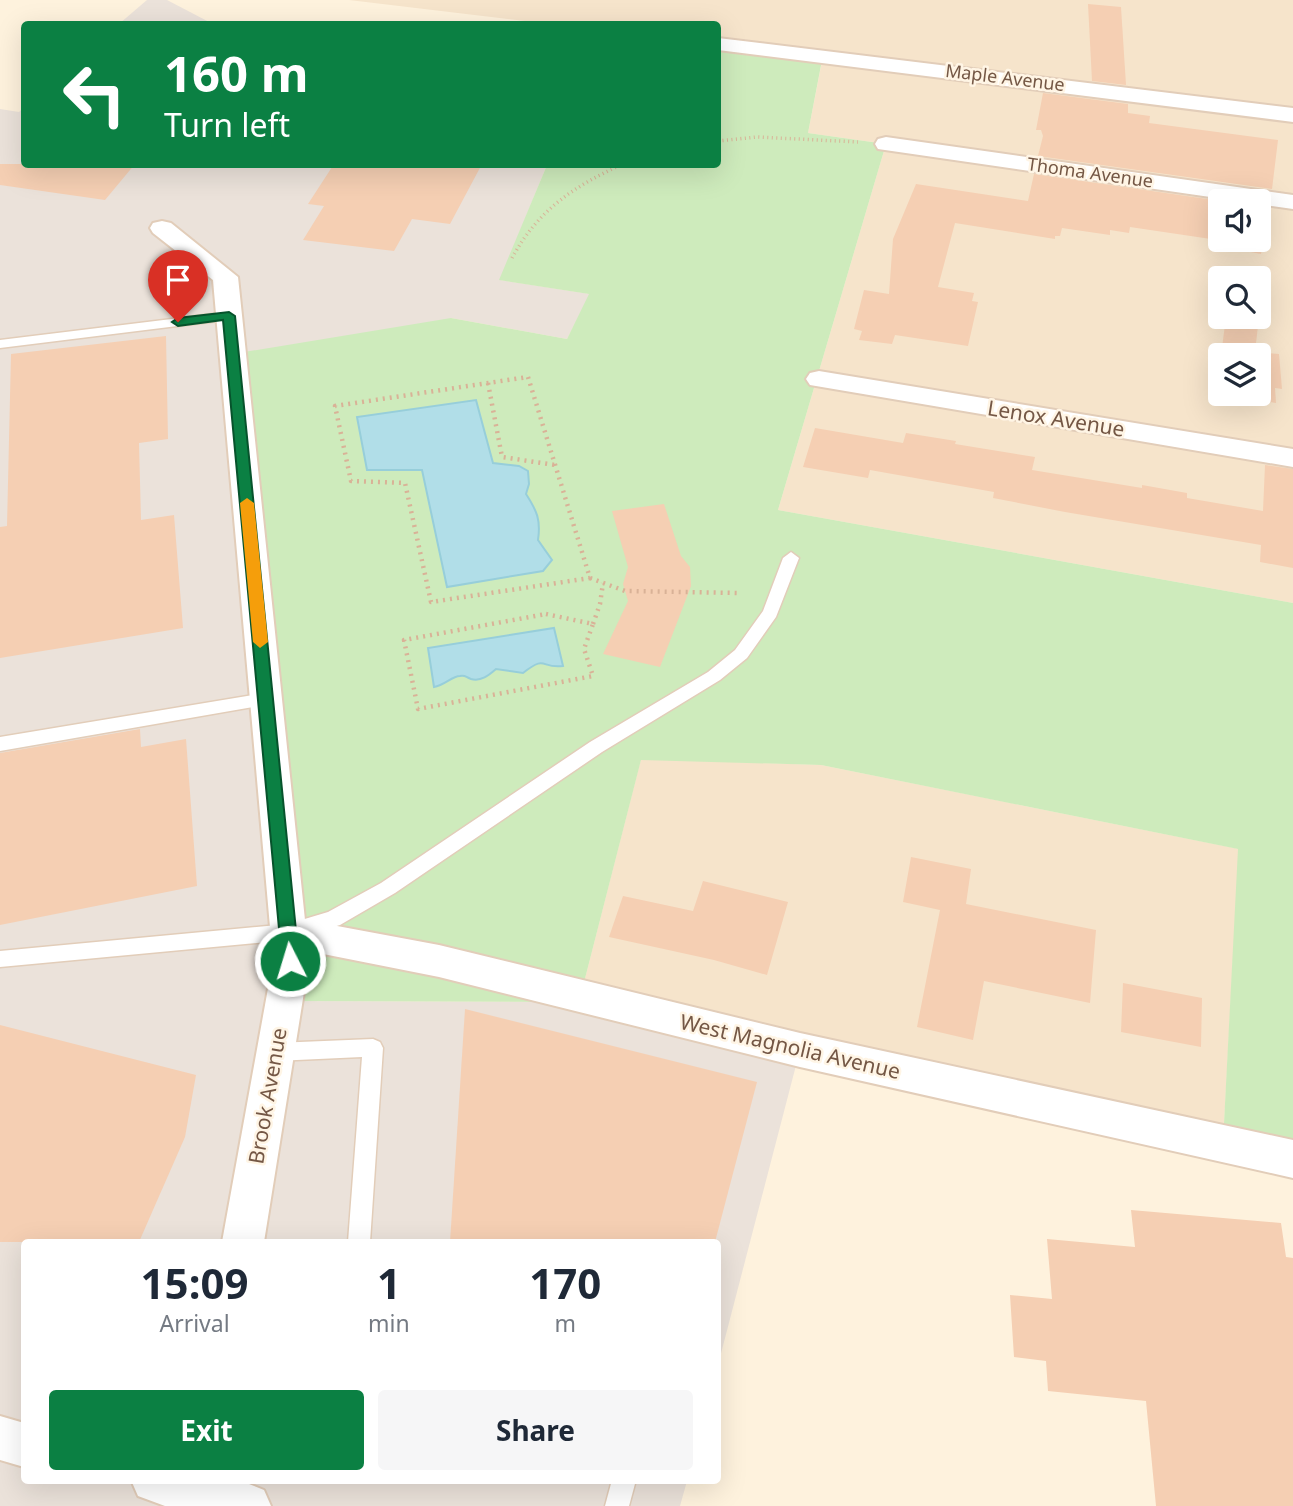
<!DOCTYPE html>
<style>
:root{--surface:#fff;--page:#f6f6f7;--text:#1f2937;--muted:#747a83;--accent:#0b8043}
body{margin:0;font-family:"Noto Sans",sans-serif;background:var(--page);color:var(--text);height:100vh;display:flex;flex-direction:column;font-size:26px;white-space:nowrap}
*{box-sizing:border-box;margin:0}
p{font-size:23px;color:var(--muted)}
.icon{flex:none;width:38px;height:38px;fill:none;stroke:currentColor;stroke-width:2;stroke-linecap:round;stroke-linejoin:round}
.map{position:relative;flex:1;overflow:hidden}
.details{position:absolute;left:21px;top:1239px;width:700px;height:245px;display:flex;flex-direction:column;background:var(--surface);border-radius:7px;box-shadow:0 7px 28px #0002}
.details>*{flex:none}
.guide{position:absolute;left:21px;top:21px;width:700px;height:147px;border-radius:7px;box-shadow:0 7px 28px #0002;background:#0b8043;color:#fff;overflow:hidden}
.buttons{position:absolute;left:1208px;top:189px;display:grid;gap:14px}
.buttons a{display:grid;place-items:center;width:63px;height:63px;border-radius:7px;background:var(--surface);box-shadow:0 7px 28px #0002;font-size:35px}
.pin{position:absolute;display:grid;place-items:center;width:60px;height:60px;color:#fff;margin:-72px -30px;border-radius:50% 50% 50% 0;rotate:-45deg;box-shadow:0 0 7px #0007}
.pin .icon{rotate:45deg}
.me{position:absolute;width:77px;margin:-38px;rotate:355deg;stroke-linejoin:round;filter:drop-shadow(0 0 5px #0008)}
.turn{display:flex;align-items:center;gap:24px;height:147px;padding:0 28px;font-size:32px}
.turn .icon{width:91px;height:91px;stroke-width:2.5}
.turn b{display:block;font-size:49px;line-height:60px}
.eta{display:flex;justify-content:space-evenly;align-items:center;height:119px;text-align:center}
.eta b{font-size:42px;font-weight:700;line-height:49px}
.action{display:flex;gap:14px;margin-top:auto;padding:14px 28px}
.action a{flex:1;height:80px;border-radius:7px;background:var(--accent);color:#fff;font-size:28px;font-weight:700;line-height:80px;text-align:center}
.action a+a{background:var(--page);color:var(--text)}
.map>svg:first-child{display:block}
.residential{fill:#f6e4cb;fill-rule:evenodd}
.industrial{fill:#ebe2da}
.green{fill:#ceebbc}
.water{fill:#b1dee8;stroke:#97ceda;stroke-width:2}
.building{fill:#f5cfb3}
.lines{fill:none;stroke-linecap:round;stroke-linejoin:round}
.lane-casing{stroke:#e2cdb9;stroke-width:3}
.street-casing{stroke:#e2cdb9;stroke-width:4}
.path-far1{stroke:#d9b297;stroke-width:3.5;stroke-dasharray:1 3.5;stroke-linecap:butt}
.path{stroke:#d9b297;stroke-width:4.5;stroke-dasharray:2 5;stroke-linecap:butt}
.lane{fill:#fff;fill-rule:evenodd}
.street{fill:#fff;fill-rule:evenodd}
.route{fill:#0b8043;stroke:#07532c;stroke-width:2}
.slow{fill:#f59e0b}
.labels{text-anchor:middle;stroke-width:5;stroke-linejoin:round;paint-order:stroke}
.far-street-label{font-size:18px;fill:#745745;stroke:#fff5e5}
.street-label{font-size:21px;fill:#745745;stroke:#fff5e5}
</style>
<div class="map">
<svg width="1293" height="1506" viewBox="0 0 1293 1506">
<rect width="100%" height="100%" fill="#fef2dd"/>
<g class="residential">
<path d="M349,0H1293V603L778,510L886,144L808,133L823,56L718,44V24H551ZM1220,201H1258V240H1220ZM1220,278H1258V317H1220ZM1220,355H1258V394H1220Z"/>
<path d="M641,759L821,765L1239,849L1223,1143L579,1002Z"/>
</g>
<g class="industrial">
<path d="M147,0H167L213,24H119Z"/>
<path d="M24,107V164L547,165L500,280L590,294L567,339L451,318L285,1001L579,1002L800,1050L718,1365V1242H24V1480L687,1481L680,1506H0V109L19,112Z"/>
</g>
<path class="green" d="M718,44L823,55L808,133L886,144L778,510L1293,603V1159L1223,1143L1238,849L821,765L641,760L579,1002L284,1001L232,354L451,318L567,339L589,294L499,280L547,165L718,164Z"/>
<g class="water">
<path d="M476,400L493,463L519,466L528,471L529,484L526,494C537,511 541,520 538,540L552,560L543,571L447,587L422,470H367L357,417Z"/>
<path d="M554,628L563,666C540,669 547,654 523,673L496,669C489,675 481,682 471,679C465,677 466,675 460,676C452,676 445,685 434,687L428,648Z"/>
</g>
<g class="building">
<path d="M1088,4L1121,7L1126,85L1092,81Z"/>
<path d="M1043,93L1128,104V113L1150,116L1149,123L1278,140L1272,189L1038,156L1043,136L1041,130H1036Z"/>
<path d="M0,164H135L105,200L0,185Z"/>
<path d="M334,164H482L450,224L412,219L394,251L303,240L324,206L308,204Z"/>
<path d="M1034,174L1221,201L1220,240H1258V207L1269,208L1261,254L1230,248L1231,242L1130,227L1129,233L1110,230V235L1062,228L1060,236H1055V239L955,223L938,287L974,293L972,301L978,302L968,346L895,335L892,344L859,340L862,331L854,329L864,290L889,294L893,239L916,184L1028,201Z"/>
<path d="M1226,317H1259L1255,352L1279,354L1282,389L1275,388L1276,403L1217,394L1220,369V394H1258V355H1221Z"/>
<path d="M166,336L168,439L139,443L141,520L174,515L183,628L0,658V527L7,526L11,354Z"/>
<path d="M815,428L903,443L906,433L956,441L955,444L1035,457L1032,470L1142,488V485L1187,493V498L1263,511L1265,465L1293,469V568L1260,562L1261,545L1065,512L993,498L994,492L870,470L868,478L803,467Z"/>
<path d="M664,504L681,556L690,567L691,586L660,667L603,654L628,601L623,584L628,567L612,511Z"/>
<path d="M140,729L141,747L186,739L197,886L0,925V753Z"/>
<path d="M911,857L971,869L966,904L1096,930L1090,1003L984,981L973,1040L917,1027L940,910L903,902Z"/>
<path d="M703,881L788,902L767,975L714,960L609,937L623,896L693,911Z"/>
<path d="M1123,983L1202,998L1201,1047L1121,1032Z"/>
<path d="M465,1009L757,1082L715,1242H450Z"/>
<path d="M0,1025L196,1075L185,1137L139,1242H0Z"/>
<path d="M1131,1210L1281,1223L1286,1257L1293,1258V1506H1156L1146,1401L1048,1391L1046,1361L1014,1357L1010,1295L1052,1299L1047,1239L1135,1247Z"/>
</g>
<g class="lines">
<defs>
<g id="lane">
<path d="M229,312L234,313V319L0,348V340Z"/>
<path d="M791,552L799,558L776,617L747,658L720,680L602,752L395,893L340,925L288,940L0,967V951L288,924L328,912L381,883L590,742L708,672L735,650L763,611L783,558Z"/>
<path d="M265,693L271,694L274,699L271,704L265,705L0,751V737Z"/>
<path d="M373,1039L380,1042L383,1048L370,1242H348L362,1057L275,1061L268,1058L265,1052L268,1046L275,1043Z"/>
<path d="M612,1480H636L629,1506H605Z"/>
</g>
<g id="street">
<path d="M718,38L1293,108V122L718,50Z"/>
<path d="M886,137L1293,195V209L1258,204V201H1238L878,149L875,144L878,139Z"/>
<path d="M162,221L171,223L238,277L305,920L439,945L800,1033L1293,1140V1178L800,1067L439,977L308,951L309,961L264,1242H222L273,961L213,280L153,233L150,228L153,223Z"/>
<path d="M819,371L1293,449V467L810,385L806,379L810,373Z"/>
<path d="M0,1416L24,1423V1467L0,1460Z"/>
<path d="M131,1480H239L264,1490L271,1506H165L138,1496Z"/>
</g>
</defs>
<use href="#lane" class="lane-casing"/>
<use href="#street" class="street-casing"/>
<g class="path-far1">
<path d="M718,141L757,137L858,142"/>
<path d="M512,258C538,210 574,186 623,164"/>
</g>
<g class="path">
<path d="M528,377L590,578L431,602L405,483L351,481L335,406Z"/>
<path d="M488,383L502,457L555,465"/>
<path d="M590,578L625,591L738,593"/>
<path d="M546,614L593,624L584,649L593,676L418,709L404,640Z"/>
<path d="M593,624L600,604L603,583"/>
</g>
<use href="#lane" class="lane"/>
<use href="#street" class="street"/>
</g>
<path class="route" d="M229,312L235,316L299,961L297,966L290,968L284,966L282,961L223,320L178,326L172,322L178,318Z"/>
<path class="slow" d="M247,498L254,503L268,642L260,648L253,642L240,503Z"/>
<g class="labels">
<g class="far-street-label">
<text transform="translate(1005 78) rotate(7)" y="6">Maple Avenue</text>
<text transform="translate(1090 173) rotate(8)" y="6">Thoma Avenue</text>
</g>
<g class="street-label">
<text transform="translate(1056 419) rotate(9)" y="7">Lenox Avenue</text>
<text transform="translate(790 1047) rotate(13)" y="7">West Magnolia Avenue</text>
<text transform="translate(268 1096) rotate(-80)" y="7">Brook Avenue</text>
</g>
</g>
</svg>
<div class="buttons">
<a><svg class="icon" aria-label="sound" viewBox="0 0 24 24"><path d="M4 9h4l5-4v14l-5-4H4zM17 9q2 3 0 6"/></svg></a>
<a><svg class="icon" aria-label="search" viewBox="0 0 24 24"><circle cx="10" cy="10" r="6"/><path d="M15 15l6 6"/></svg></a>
<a><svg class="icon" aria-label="layers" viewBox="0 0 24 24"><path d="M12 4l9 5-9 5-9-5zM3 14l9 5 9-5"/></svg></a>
</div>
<div class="pin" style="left:178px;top:322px;background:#d93025"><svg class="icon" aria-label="arrive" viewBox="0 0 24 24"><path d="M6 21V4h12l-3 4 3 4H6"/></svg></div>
<svg class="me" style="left:290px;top:961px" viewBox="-20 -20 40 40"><circle r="17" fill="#0b8043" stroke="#fff" stroke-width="3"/><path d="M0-11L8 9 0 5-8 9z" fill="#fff"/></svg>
<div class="guide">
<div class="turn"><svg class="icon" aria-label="left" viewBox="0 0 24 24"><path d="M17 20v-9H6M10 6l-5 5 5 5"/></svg><div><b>160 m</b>Turn left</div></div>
</div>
<section class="details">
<div class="eta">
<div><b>15:09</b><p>Arrival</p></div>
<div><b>1</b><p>min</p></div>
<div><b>170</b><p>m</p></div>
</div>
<div class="action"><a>Exit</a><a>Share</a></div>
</section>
</div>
